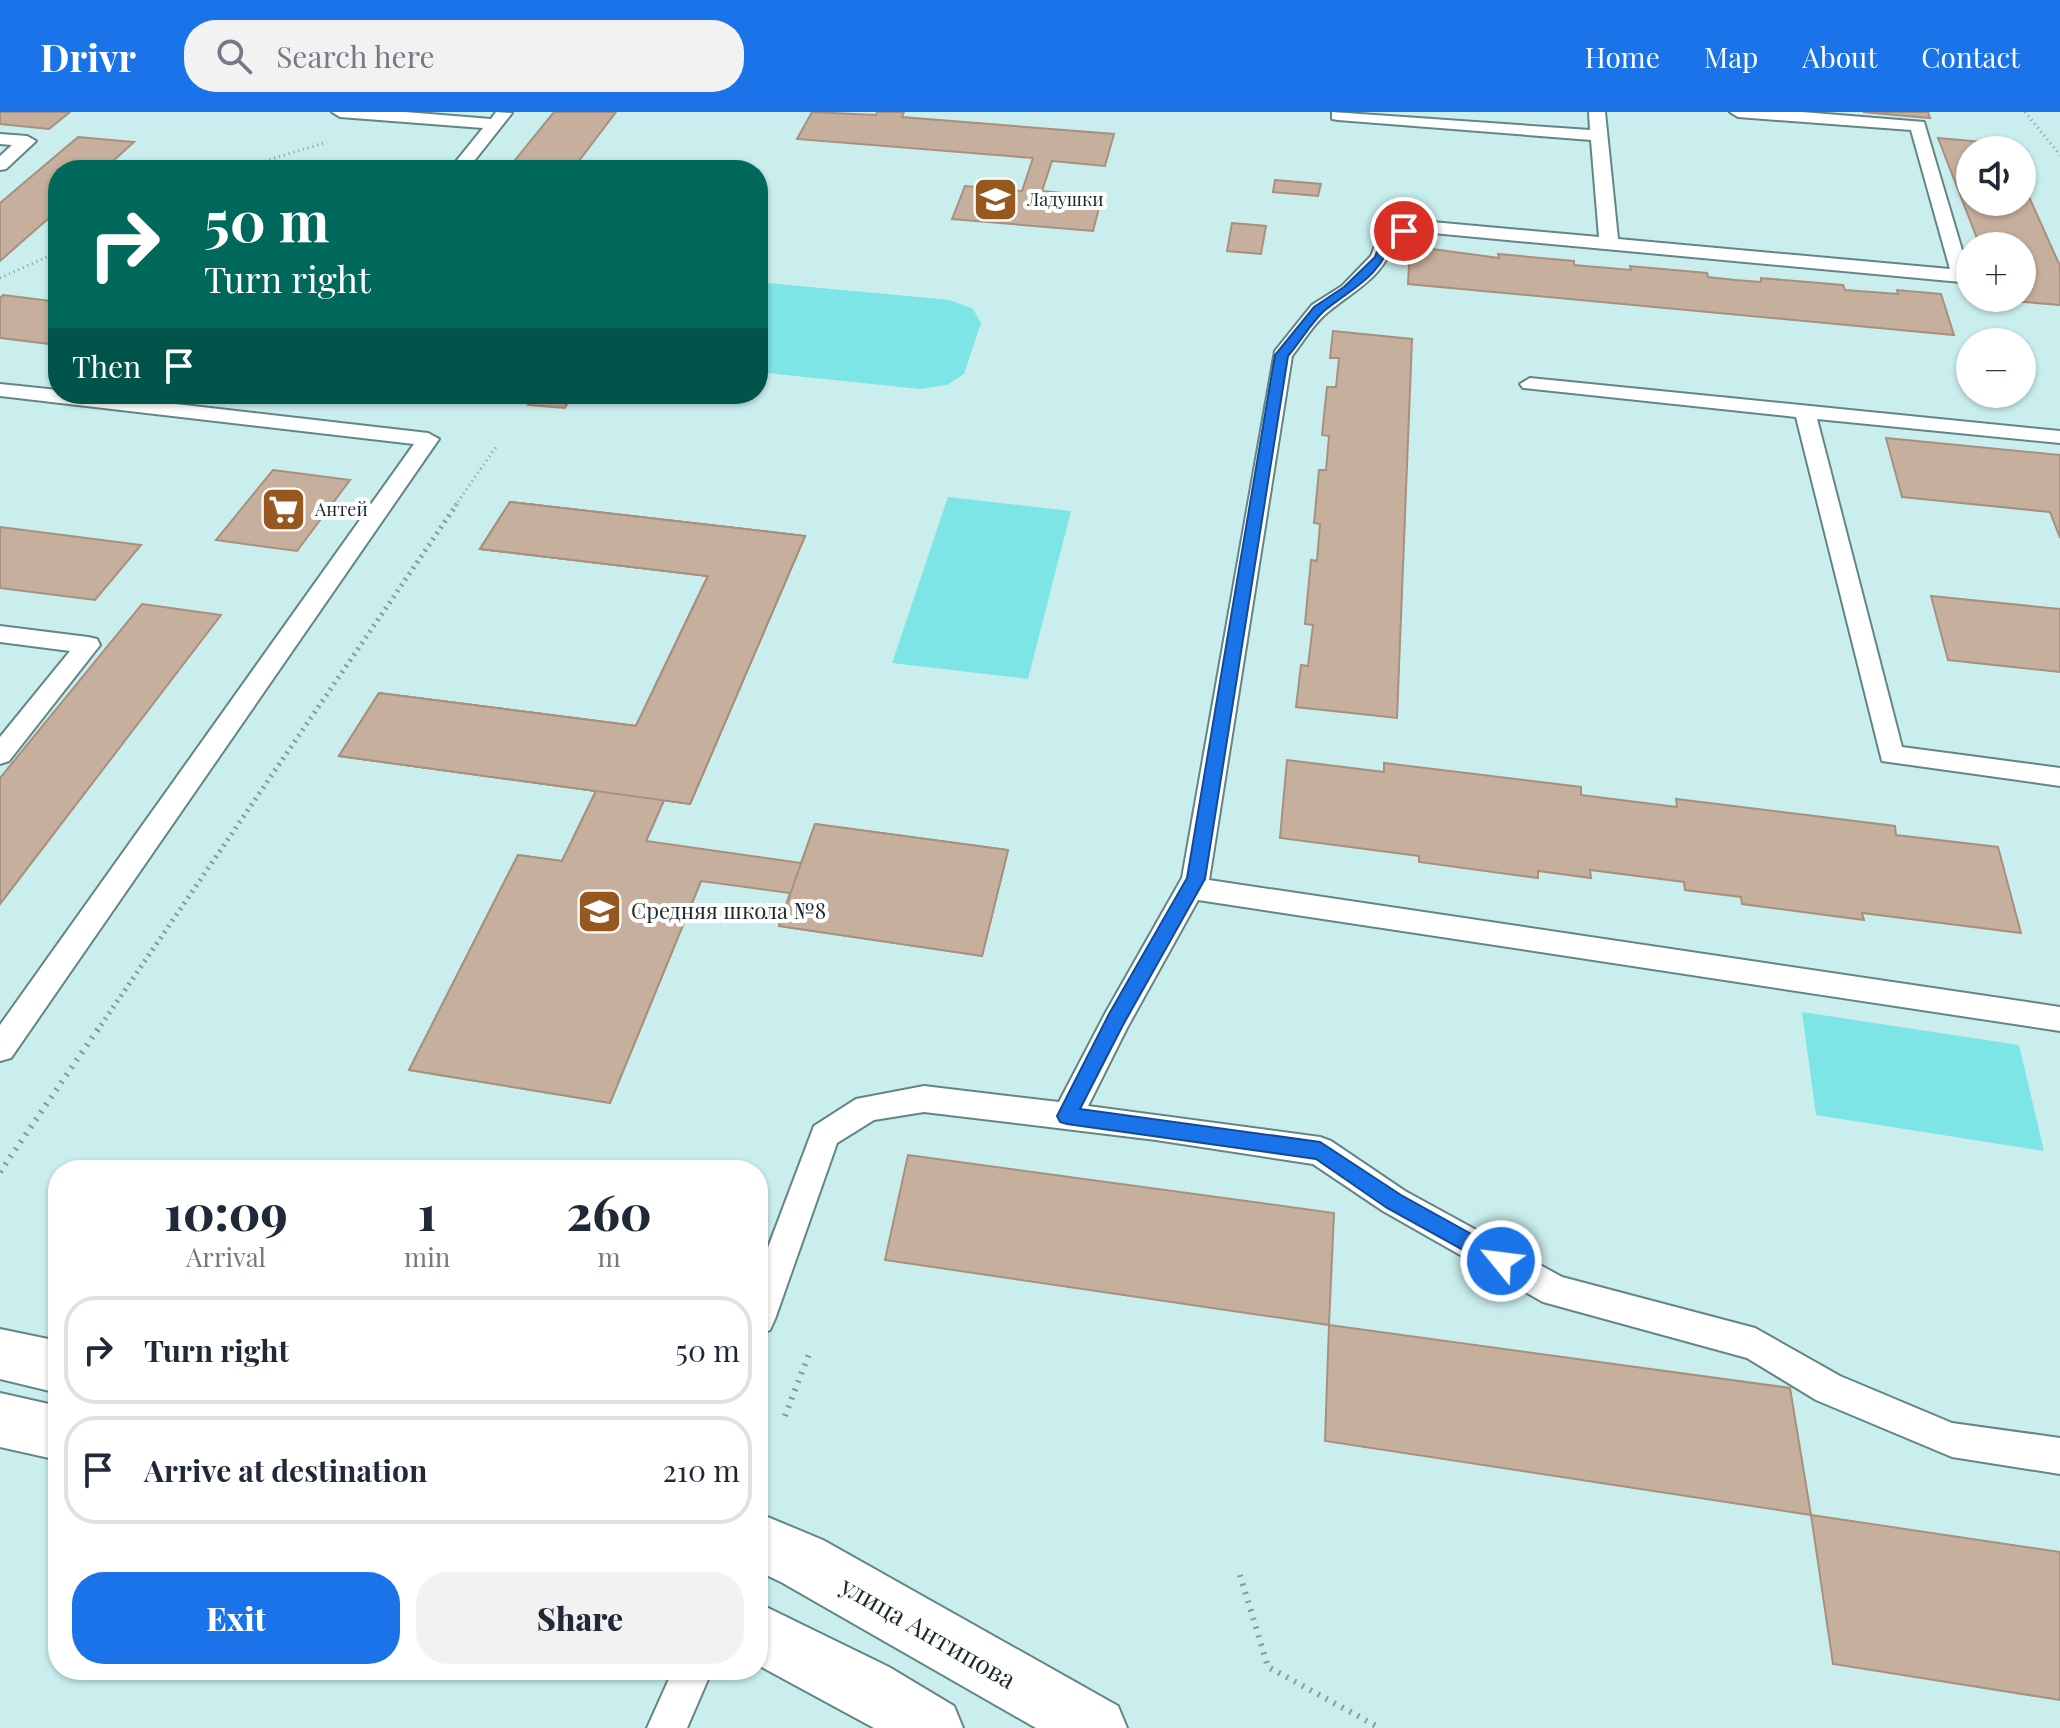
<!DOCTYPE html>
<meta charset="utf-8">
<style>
:root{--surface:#fff;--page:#f2f2f3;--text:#1f2937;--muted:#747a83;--line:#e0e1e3;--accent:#1a73e8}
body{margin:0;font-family:"Playfair Display",serif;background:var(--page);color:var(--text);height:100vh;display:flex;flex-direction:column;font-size:30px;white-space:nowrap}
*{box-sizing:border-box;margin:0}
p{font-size:26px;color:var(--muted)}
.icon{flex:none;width:44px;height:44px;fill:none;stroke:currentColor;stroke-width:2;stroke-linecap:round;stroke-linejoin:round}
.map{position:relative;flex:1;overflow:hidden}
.sheet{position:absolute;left:48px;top:1048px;width:720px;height:520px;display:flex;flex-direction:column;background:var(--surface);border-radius:32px;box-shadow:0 2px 6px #0004}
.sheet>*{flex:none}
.guide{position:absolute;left:48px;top:48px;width:720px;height:244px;border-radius:32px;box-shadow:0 2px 6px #0004;background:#00695c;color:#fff;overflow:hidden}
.tools{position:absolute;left:1956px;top:24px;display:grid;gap:16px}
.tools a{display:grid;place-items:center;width:80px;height:80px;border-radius:50%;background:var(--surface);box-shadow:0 2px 6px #0004;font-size:40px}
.pin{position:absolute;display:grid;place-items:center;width:68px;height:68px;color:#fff;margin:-34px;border:4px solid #fff;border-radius:50%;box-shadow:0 2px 8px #0007}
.me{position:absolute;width:88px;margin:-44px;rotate:299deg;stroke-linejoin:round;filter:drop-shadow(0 0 6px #0008)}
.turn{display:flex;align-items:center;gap:28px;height:168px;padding:0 24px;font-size:36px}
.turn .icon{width:104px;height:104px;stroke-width:2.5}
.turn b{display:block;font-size:56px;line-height:68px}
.then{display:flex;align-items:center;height:76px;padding:0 24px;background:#0003;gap:16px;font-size:30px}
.eta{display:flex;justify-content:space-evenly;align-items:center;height:136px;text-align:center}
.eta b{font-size:48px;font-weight:800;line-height:56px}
.action{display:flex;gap:16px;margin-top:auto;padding:16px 24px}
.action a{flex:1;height:92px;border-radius:32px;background:var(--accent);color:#fff;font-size:32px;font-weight:800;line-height:92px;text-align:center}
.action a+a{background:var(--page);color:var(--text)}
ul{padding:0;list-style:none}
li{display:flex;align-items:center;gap:24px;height:108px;margin:0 16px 12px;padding:0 8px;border:4px solid var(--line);border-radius:32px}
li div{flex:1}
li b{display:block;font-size:30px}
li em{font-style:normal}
header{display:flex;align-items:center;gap:48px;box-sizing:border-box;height:112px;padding:0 40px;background:var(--accent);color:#fff}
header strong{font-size:38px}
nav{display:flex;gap:44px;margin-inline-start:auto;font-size:28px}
.search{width:560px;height:72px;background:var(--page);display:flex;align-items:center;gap:20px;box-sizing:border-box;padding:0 28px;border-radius:32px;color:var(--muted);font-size:30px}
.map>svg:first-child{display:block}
.green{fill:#7de5e5}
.building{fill:#c7af9d;stroke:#a7907e;stroke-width:2}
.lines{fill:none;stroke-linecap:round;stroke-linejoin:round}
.lane-casing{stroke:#648585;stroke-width:4}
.secondary-casing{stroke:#648585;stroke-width:4}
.path-far2{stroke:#829d9d;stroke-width:3;stroke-dasharray:1 4;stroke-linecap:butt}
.path-far1{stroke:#829d9d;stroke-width:5;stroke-dasharray:2 5;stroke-linecap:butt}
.path{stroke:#829d9d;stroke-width:6;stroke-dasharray:2 7;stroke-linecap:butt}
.lane{fill:#fff;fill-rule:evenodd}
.secondary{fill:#fff;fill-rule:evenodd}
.route{fill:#1a73e8;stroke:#114b97;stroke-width:2}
.labels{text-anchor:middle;stroke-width:8;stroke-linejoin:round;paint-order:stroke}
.far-poi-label{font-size:18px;fill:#1d2b2b;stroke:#fff;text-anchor:start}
.poi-label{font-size:22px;fill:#1d2b2b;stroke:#fff;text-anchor:start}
.near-street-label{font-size:26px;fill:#1d2b2b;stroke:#fff}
</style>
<header>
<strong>Drivr</strong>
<div class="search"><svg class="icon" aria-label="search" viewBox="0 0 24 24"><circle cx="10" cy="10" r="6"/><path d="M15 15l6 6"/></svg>Search here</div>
<nav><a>Home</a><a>Map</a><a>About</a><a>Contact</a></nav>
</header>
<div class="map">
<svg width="2060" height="1616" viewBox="0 0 2060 1616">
<rect width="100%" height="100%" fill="#caeeee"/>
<g class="green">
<path d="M758,170L950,188L973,197L981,211L964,262L947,273L920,277L758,260Z"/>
<path d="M948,385L1071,399L1028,567L892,551Z"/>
<path d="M1802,900L2019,933L2044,1039L1816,1003Z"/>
</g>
<g class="building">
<path d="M0,0H70L49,17L0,12Z"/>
<path d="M554,0H616L572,58H507Z"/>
<path d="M812,0L876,3L877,0H904L902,5L1114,22L1105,54L1052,49L1042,79L1102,85L1093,119L952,107L965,74L1022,79L1033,46L797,27Z"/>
<path d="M1863,0H1928L1930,6L1895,3Z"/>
<path d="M78,25L134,30L103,58H58V98L0,149V91Z"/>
<path d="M1938,26L2005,32L2008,38H1970V90H2022V69L2060,154V193L2001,188L2022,186V134H1980Z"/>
<path d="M1275,68L1321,72L1318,84L1273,80Z"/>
<path d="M1232,111L1266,114L1261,142L1227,139Z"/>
<path d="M1410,134L1499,146L1498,142L1574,149V153L1631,158L1630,154L1707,161L1708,165L1735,168L1761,170V166L1843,173L1845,178L1898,182L1897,178L1941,182L1954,223L1408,172Z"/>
<path d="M3,183L58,190V233L0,226V186Z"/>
<path d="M1333,219L1412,227L1397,606L1296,595L1301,553L1308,554L1313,513L1305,512L1311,448L1317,449L1320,412L1314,411L1319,358H1326L1329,324L1322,323L1327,275H1336L1339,246H1330Z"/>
<path d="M534,282H572L565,296L528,293Z"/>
<path d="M1886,326L2060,343V426L2050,400L1902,385Z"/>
<path d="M273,358L350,368L297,439L216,428Z"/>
<path d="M510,390L805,424L690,692L664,688L633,759L701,769L610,991L409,958L518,743L562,749L596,679L339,644L379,581L636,614L708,464L480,437Z"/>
<path d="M510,390L805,424L690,692L664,688L646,729L801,751L815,712L1008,738L982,844L779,814L790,781L701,769L610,991L409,958L518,743L562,749L596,679L339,644L379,581L636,614L708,464L480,437Z"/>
<path d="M510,390L805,424L690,692L339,644L379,581L636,614L708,464L480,437Z"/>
<path d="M0,415L141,433L95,488L0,476Z"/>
<path d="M1931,484L2060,497V560L1948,548Z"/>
<path d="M142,492L221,503L0,792V666Z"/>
<path d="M1287,648L1384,660V651L1581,675V683L1677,695L1676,687L1895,714L1896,723L1998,735L2021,821L1862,801L1864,808L1742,792L1741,785L1685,778L1684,770L1590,758L1591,766L1538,759V766L1419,750V744L1280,726Z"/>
<path d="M815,712L1008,738L982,844L779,814Z"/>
<path d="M908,1043L1334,1101L1329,1213L885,1148Z"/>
<path d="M1329,1213L1790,1276L1811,1403L1325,1329Z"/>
<path d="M1811,1403L2060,1440V1588L1833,1552Z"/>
</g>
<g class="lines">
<defs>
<g id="lane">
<path d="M332,0H405L491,7L496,0L512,1L467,58H449L483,16L340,5Z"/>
<path d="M1332,0L1590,18L1589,0H1605L1618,127L1950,157L1911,18L1738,5L1730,0H1802L1924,10L1970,165L1961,170L1422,120L1395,128C1383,166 1356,177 1328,200C1314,211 1303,230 1292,244L1209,768L2060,895V919L1198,788L1127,916L1088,994L1320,1025L1331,1029L1405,1079L1562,1165L1755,1216L1840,1264L1952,1311L2060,1326V1362L1952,1345L1816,1288L1747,1246L1543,1190L1383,1099L1313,1052L1156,1028L924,1000L874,1008L837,1031L775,1207L770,1218L758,1223V1162L814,1014L856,987L924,974L1059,990L1106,900L1182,766L1275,239L1312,193L1342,174L1371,144L1380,121L1421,109L1599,125L1591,28L1338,8L1332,7Z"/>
<path d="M0,22L27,24L36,29L6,57L0,58V44L12,33L0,32Z"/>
<path d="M1530,266L2060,319V331L1817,307L1902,635L2060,656V674L1882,649L1796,305L1523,276L1520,272Z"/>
<path d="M0,272L58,278V282H89L428,321L439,327L11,946L0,949V913L414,332L0,284Z"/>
<path d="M0,514L88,525L97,527L100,533L9,649L0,652V625L70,539L0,530Z"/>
<path d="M673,1558H712L687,1616H647Z"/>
</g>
<g id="secondary">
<path d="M0,1217L58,1229V1281L0,1267Z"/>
<path d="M0,1281L58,1294V1348L0,1335Z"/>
<path d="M758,1401L823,1428L1118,1594L1127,1616H1036L781,1470L758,1459Z"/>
<path d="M758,1491L889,1555L954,1594L963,1616H874L758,1553Z"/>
</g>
</defs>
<use href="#lane" class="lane-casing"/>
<use href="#secondary" class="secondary-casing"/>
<g class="path-far2">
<path d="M2025,0L2060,43"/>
<path d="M236,58L327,30"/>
<path d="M0,166L58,140"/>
<path d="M455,394L496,335"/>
</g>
<path class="path-far1" d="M97,919L457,392"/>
<g class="path">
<path d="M0,1060L98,917"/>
<path d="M785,1304L809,1242"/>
<path d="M1240,1463L1268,1555L1380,1616"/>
</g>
<use href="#lane" class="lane"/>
<use href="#secondary" class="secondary"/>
</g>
<path class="route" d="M1404,116L1410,119L1392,127C1380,166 1353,175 1324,199C1311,211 1300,230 1288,244L1205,767L1123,913L1080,997L1320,1030L1401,1083L1509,1143L1512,1149L1509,1156L1501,1159L1387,1096L1316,1047L1067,1012L1060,1010L1057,1004L1109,902L1187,766L1275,243L1314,195L1344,175L1375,145L1383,122Z"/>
<defs>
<symbol id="school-square" viewBox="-11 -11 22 22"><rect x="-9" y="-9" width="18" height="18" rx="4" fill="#97581f" stroke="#fff"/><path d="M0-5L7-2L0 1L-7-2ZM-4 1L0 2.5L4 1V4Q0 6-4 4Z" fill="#fff"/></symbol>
<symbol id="supermarket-square" viewBox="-11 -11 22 22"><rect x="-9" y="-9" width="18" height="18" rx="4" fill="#97581f" stroke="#fff"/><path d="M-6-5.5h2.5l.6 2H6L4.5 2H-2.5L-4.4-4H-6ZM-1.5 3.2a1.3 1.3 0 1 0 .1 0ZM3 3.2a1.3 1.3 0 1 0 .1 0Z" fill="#fff"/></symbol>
</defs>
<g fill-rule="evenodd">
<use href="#school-square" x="970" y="62" width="51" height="51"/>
<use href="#supermarket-square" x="258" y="372" width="51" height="51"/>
<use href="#school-square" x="574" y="774" width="51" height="51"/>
</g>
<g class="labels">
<g class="far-poi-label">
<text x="1027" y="94">Ладушки</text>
<text x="315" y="404">Антей</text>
</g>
<g class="poi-label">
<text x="631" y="807">Средняя школа №8</text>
</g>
<g class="near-street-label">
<text transform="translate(928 1521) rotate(30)" y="9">улица Антипова</text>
</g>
</g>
</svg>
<div class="tools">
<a><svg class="icon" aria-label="sound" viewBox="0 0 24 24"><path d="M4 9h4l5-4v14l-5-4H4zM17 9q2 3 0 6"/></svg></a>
<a>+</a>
<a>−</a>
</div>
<div class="pin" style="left:1404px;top:119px;background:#d93025"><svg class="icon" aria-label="arrive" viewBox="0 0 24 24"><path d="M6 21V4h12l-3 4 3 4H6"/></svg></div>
<svg class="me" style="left:1501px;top:1149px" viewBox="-20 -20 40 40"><circle r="17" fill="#1a73e8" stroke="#fff" stroke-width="3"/><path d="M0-11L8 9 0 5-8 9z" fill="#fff"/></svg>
<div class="guide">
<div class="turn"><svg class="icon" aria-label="right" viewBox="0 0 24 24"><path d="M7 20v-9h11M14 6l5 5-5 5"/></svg><div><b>50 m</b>Turn right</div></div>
<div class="then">Then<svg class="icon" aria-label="arrive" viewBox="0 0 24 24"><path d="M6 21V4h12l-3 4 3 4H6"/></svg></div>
</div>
<section class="sheet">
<div class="eta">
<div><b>10:09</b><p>Arrival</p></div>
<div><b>1</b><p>min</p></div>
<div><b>260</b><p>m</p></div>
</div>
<ul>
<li><svg class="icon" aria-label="right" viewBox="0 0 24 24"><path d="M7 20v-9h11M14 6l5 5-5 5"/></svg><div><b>Turn right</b></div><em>50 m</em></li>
<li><svg class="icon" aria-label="arrive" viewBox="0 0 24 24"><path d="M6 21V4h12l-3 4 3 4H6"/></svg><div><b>Arrive at destination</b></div><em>210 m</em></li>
</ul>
<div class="action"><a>Exit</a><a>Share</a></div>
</section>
</div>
